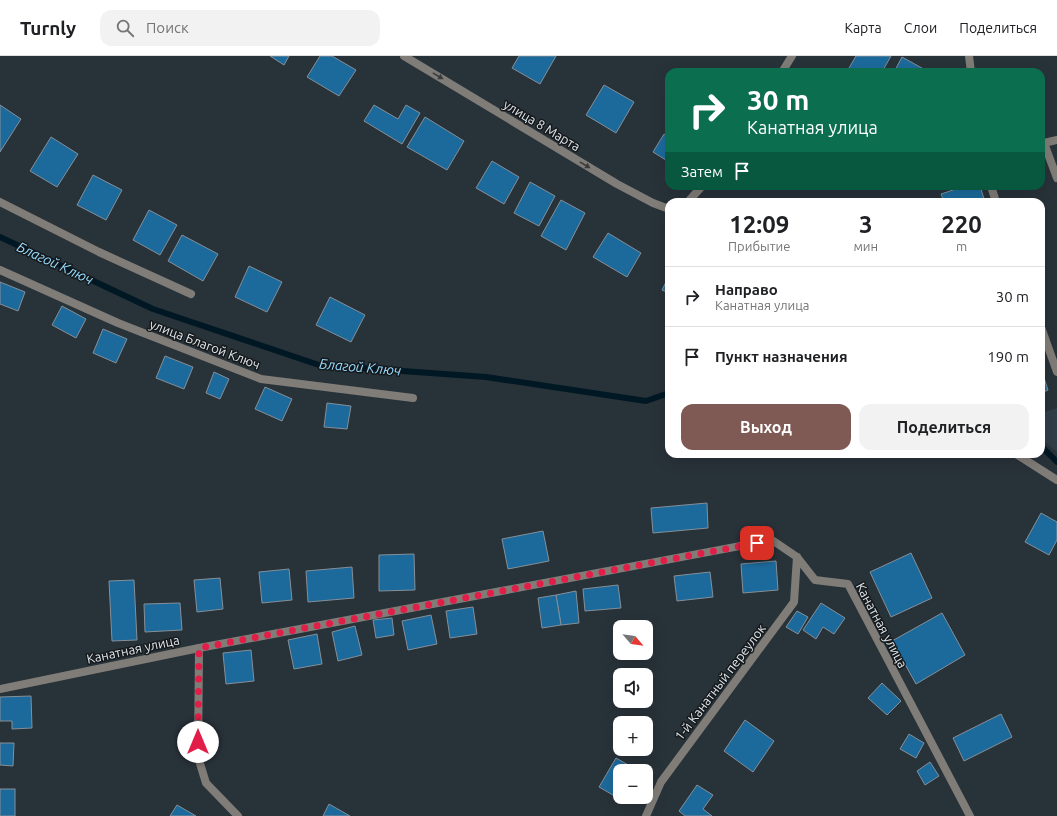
<!DOCTYPE html>
<html lang="ru">
<meta charset="utf-8">
<style>
:root{--surface:#fff;--page:#f2f2f2;--text:#202124;--muted:#757577;--line:#e0e0e0;--accent:#7f5953}
body{margin:0;font-family:Ubuntu,sans-serif;background:var(--page);color:var(--text);height:100vh;display:flex;flex-direction:column;font-size:15px;white-space:nowrap}
*{box-sizing:border-box;margin:0}
p{font-size:13px;color:var(--muted)}
.icon{flex:none;width:22px;height:22px;fill:none;stroke:currentColor;stroke-width:2;stroke-linecap:round;stroke-linejoin:round}
.map{position:relative;flex:1;overflow:hidden}
.details{position:absolute;left:665px;top:142px;width:380px;height:260px;display:flex;flex-direction:column;background:var(--surface);border-radius:12px;box-shadow:0 4px 16px #0002}
.details>*{flex:none}
.guide{position:absolute;left:665px;top:12px;width:380px;height:122px;border-radius:12px;box-shadow:0 4px 16px #0002;background:#0b6e4f;color:#fff;overflow:hidden}
.needle{width:26px;rotate:118deg}
.fabs{position:absolute;left:613px;top:564px;display:grid;gap:8px}
.fabs a{display:grid;place-items:center;width:40px;height:40px;border-radius:8px;background:var(--surface);box-shadow:0 4px 16px #0002;font-size:20px}
.pin{position:absolute;display:grid;place-items:center;width:34px;height:34px;color:#fff;margin:-17px;border-radius:8px;box-shadow:0 2px 6px #0006}
.me{position:absolute;width:44px;margin:-22px;rotate:0deg;stroke-linejoin:round;filter:drop-shadow(0 0 3px #0008)}
.turn{display:flex;align-items:center;gap:14px;height:84px;padding:0 16px;font-size:18px}
.turn .icon{width:52px;height:52px;stroke-width:2.5}
.turn b{display:block;font-size:28px;line-height:34px}
.then{display:flex;align-items:center;height:38px;padding:0 16px;background:#0003;gap:8px;font-size:15px}
.eta{display:flex;justify-content:space-evenly;align-items:center;height:68px;text-align:center}
.eta b{font-size:24px;font-weight:600;line-height:28px}
.button{display:flex;gap:8px;margin-top:auto;padding:8px 16px}
.button a{flex:1;height:46px;border-radius:12px;background:var(--accent);color:#fff;font-size:16px;font-weight:600;line-height:46px;text-align:center}
.button a+a{background:var(--page);color:var(--text)}
ul{padding:0;list-style:none}
li{display:flex;align-items:center;gap:12px;height:60px;padding:0 16px;border-top:1px solid var(--line)}
li div{flex:1}
li b{display:block;font-size:15px}
li em{font-style:normal}
header{display:flex;align-items:center;gap:24px;box-sizing:border-box;height:56px;padding:0 20px;background:var(--surface);border-bottom:1px solid var(--line)}
header strong{font-size:19px}
nav{display:flex;gap:22px;margin-inline-start:auto;font-size:14px}
.search{width:280px;height:36px;background:var(--page);display:flex;align-items:center;gap:10px;box-sizing:border-box;padding:0 14px;border-radius:12px;color:var(--muted);font-size:15px}
.map>svg:first-child{display:block}
.built{fill:#303e4a}
.lines{fill:none;stroke-linecap:round;stroke-linejoin:round}
.stream{stroke:#001824;stroke-width:6}
.building{fill:#1c6a9c;stroke:#858f98}
.service{stroke:#807d78;stroke-width:8}
.minor{stroke:#807d78;stroke-width:8}
.tertiary{stroke:#807d78;stroke-width:8}
.oneway{fill:#3a3c3c}
.route{stroke:#e11d48;stroke-width:7;stroke-dasharray:0 12.6}
.labels{text-anchor:middle;stroke-width:3;stroke-linejoin:round;paint-order:stroke}
.street-label{font-size:13px;fill:#e0e6eb;stroke:#15191c}
.water-label{font-size:14px;font-style:italic;fill:#98dcfe;stroke:#15191c}
</style>
<header>
<strong>Turnly</strong>
<div class="search"><svg class="icon" aria-label="search" viewBox="0 0 24 24"><circle cx="10" cy="10" r="6"/><path d="M15 15l6 6"/></svg>Поиск</div>
<nav><a>Карта</a><a>Слои</a><a>Поделиться</a></nav>
</header>
<div class="map">
<svg width="1057" height="760" viewBox="0 0 1057 760">
<rect width="100%" height="100%" fill="#283239"/>
<path class="built" d="M1057,352V396L1041,383V357Z"/>
<g class="lines">
<g class="stream">
<path d="M0,181L153,253L319,309L486,321L646,345L669,337"/>
<path d="M1041,390L1057,406"/>
</g>
</g>
<g class="building">
<path d="M270,0H289L284,9Z"/>
<path d="M320,0H332L356,14L339,40L307,21Z"/>
<path d="M519,0H556L540,28L512,12Z"/>
<path d="M856,0H891L882,16H855L849,12Z"/>
<path d="M902,1L929,16H894Z"/>
<path d="M604,29L634,46L616,77L586,59Z"/>
<path d="M0,49L21,63L0,96Z"/>
<path d="M374,49L398,63L406,49L420,57L402,88L364,65Z"/>
<path d="M425,61L464,85L447,114L407,91Z"/>
<path d="M664,78L669,81V106L653,96Z"/>
<path d="M51,81L78,98L57,131L30,115Z"/>
<path d="M492,105L519,121L504,148L476,132Z"/>
<path d="M93,119L122,134L106,164L77,149Z"/>
<path d="M530,126L555,140L539,170L514,157Z"/>
<path d="M965,130H980L985,146H944L941,138Z"/>
<path d="M561,144L585,157L566,194L541,180Z"/>
<path d="M149,154L177,169L160,199L133,184Z"/>
<path d="M608,177L641,197L627,221L593,201Z"/>
<path d="M182,179L218,198L203,225L168,205Z"/>
<path d="M249,210L282,226L267,256L235,241Z"/>
<path d="M669,220V237L662,234Z"/>
<path d="M0,226L25,236L18,255L0,248Z"/>
<path d="M330,241L365,259L351,286L316,269Z"/>
<path d="M62,250L86,263L76,282L52,269Z"/>
<path d="M103,273L127,283L116,307L93,297Z"/>
<path d="M165,300L193,311L184,333L156,322Z"/>
<path d="M1041,313L1048,334L1041,337Z"/>
<path d="M214,316L229,323L220,343L206,337Z"/>
<path d="M265,331L292,343L282,365L255,353Z"/>
<path d="M327,347L351,350L347,373L324,371Z"/>
<path d="M707,447L708,472L653,477L651,452Z"/>
<path d="M1041,457L1057,466V484L1049,499L1025,486Z"/>
<path d="M543,475L549,505L508,513L502,483Z"/>
<path d="M911,497L932,542L891,561L870,516Z"/>
<path d="M414,498L415,534L379,535V499Z"/>
<path d="M776,505L778,534L743,537L741,508Z"/>
<path d="M352,511L354,542L308,546L306,515Z"/>
<path d="M289,513L292,544L262,547L259,516Z"/>
<path d="M710,516L713,541L677,545L674,520Z"/>
<path d="M220,522L223,553L197,556L194,524Z"/>
<path d="M134,524L137,584L112,585L109,525Z"/>
<path d="M618,529L621,552L585,555L583,533Z"/>
<path d="M576,535L579,567L561,569L556,539Z"/>
<path d="M556,539L561,569L542,572L538,542Z"/>
<path d="M180,547L182,574L145,576L144,548Z"/>
<path d="M821,547L845,562L834,578L823,571L816,583L803,574Z"/>
<path d="M473,551L477,578L450,582L446,555Z"/>
<path d="M797,555L808,561L798,578L786,571Z"/>
<path d="M942,557L965,599L916,628L892,585Z"/>
<path d="M431,559L437,588L408,594L402,565Z"/>
<path d="M392,562L394,579L376,582L373,564Z"/>
<path d="M355,570L362,599L338,605L332,576Z"/>
<path d="M317,578L322,608L294,613L288,584Z"/>
<path d="M251,594L254,625L226,628L223,597Z"/>
<path d="M882,627L901,645L887,659L868,642Z"/>
<path d="M31,640L32,672L12,673V665H0V641Z"/>
<path d="M1001,658L1012,681L964,705L953,682Z"/>
<path d="M745,664L774,685L753,716L724,695Z"/>
<path d="M909,678L924,687L916,702L900,693Z"/>
<path d="M0,687H14L13,710L0,709Z"/>
<path d="M616,702L639,715H620V741H627L625,746L599,731Z"/>
<path d="M930,706L939,720L925,729L917,715Z"/>
<path d="M697,729L713,739L703,753L712,760H685L679,755Z"/>
<rect x="0" y="733" width="15" height="27"/>
<path d="M329,748L350,760H323Z"/>
<path d="M177,749L196,760H170Z"/>
</g>
<g class="lines">
<g class="service">
<path d="M1041,86L1044,87L1057,84"/>
<path d="M1044,87L1057,122"/>
</g>
<g class="minor">
<path d="M969,0L971,16"/>
<path d="M991,130L996,146"/>
<path d="M0,146L99,196L191,238"/>
<path d="M0,214L118,267L261,323L413,342"/>
<path d="M1041,271L1057,316"/>
<path d="M1016,398L1057,424"/>
<path d="M199,592L198,701L206,727L238,760"/>
<path d="M0,633L199,592L772,484L797,501L815,524L848,528L970,760"/>
<path d="M646,760L661,726L794,546L797,501"/>
</g>
<g class="tertiary">
<path d="M404,0L617,128L653,147L669,153"/>
<path d="M782,16L792,0"/>
<path d="M688,146L702,130"/>
</g>
</g>
<defs><path id="oneway-solid" d="M-6-.8H1V-3.2L6.5 0L1 3.2V.8H-6Z"/></defs>
<g class="oneway">
<use href="#oneway-solid" transform="translate(438 20) rotate(31)"/>
<use href="#oneway-solid" transform="translate(585 109) rotate(31)"/>
</g>
<g class="lines">
<path class="route" d="M198,686L199,592L757,487"/>
</g>
<g class="labels">
<g class="street-label">
<text transform="translate(542 69) rotate(31)" y="5">улица 8 Марта</text>
<text transform="translate(205 288) rotate(21)" y="5">улица Благой Ключ</text>
<text transform="translate(882 569) rotate(62)" y="5">Канатная улица</text>
<text transform="translate(133 593) rotate(-12)" y="5">Канатная улица</text>
<text transform="translate(720 626) rotate(-53)" y="5">1-й Канатный переулок</text>
</g>
<g class="water-label">
<text transform="translate(55 207) rotate(25)" y="5">Благой Ключ</text>
<text transform="translate(360 311) rotate(5)" y="5">Благой Ключ</text>
</g>
</g>
</svg>
<div class="fabs">
<a><svg class="needle" viewBox="-14 -14 28 28"><path d="M0-13l5 13h-10z" fill="#e53935"/><path d="M0 13l5-13h-10z" fill="#757577"/></svg></a>
<a><svg class="icon" aria-label="sound" viewBox="0 0 24 24"><path d="M4 9h4l5-4v14l-5-4H4zM17 9q2 3 0 6"/></svg></a>
<a>+</a>
<a>−</a>
</div>
<div class="pin" style="left:757px;top:487px;background:#d93025"><svg class="icon" aria-label="arrive" viewBox="0 0 24 24"><path d="M6 21V4h12l-3 4 3 4H6"/></svg></div>
<svg class="me" style="left:198px;top:686px" viewBox="-20 -20 40 40"><circle r="19" fill="#fff"/><path d="M0-13L10 11 0 6-10 11z" fill="#e11d48"/></svg>
<div class="guide">
<div class="turn"><svg class="icon" aria-label="right" viewBox="0 0 24 24"><path d="M7 20v-9h11M14 6l5 5-5 5"/></svg><div><b>30 m</b>Канатная улица</div></div>
<div class="then">Затем<svg class="icon" aria-label="arrive" viewBox="0 0 24 24"><path d="M6 21V4h12l-3 4 3 4H6"/></svg></div>
</div>
<section class="details">
<div class="eta">
<div><b>12:09</b><p>Прибытие</p></div>
<div><b>3</b><p>мин</p></div>
<div><b>220</b><p>m</p></div>
</div>
<ul>
<li><svg class="icon" aria-label="right" viewBox="0 0 24 24"><path d="M7 20v-9h11M14 6l5 5-5 5"/></svg><div><b>Направо</b><p>Канатная улица</p></div><em>30 m</em></li>
<li><svg class="icon" aria-label="arrive" viewBox="0 0 24 24"><path d="M6 21V4h12l-3 4 3 4H6"/></svg><div><b>Пункт назначения</b></div><em>190 m</em></li>
</ul>
<div class="button"><a>Выход</a><a>Поделиться</a></div>
</section>
</div>
